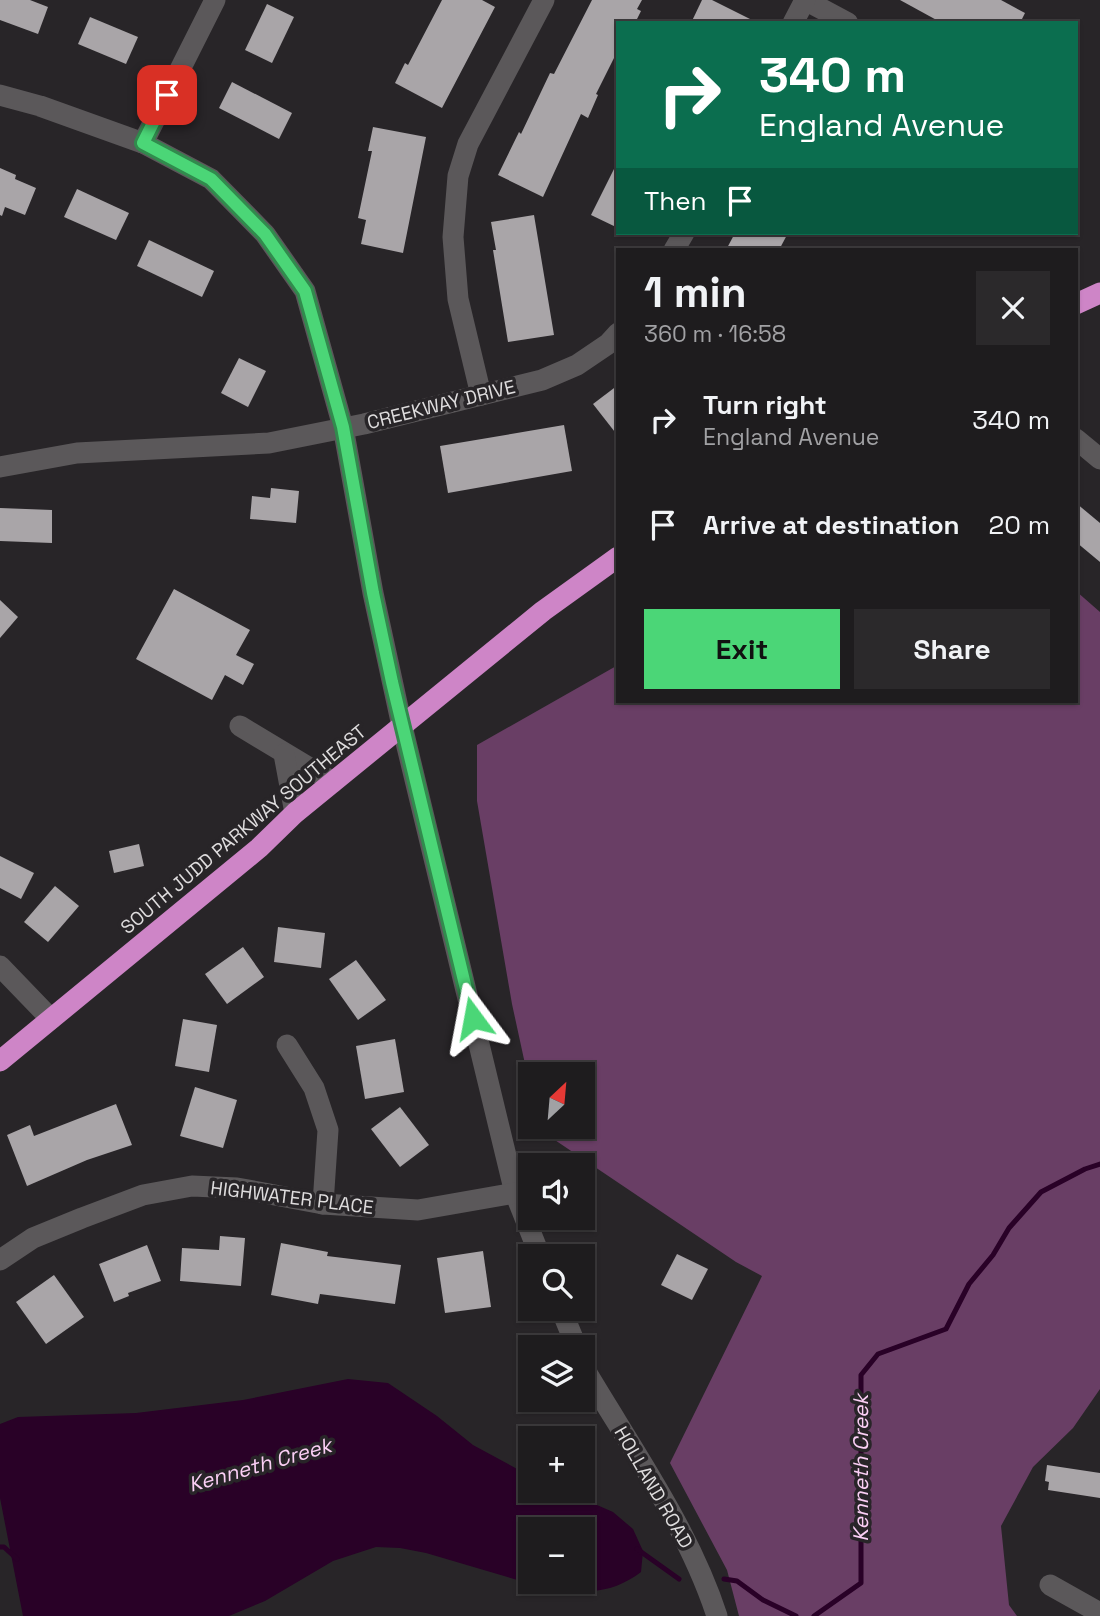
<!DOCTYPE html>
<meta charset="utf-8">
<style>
:root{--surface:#1e1c1e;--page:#2b292b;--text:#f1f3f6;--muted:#a1a1a4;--line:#3c3a3c;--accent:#4bd677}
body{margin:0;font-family:"Space Grotesk",sans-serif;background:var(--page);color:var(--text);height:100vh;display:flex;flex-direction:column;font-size:26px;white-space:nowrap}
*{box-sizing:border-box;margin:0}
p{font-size:23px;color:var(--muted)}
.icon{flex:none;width:38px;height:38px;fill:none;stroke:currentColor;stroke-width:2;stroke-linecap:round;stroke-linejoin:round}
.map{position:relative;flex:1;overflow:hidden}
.sheet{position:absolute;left:616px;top:248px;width:462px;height:455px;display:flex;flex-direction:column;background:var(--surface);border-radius:0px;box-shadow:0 2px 5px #0004,0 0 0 2px var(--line)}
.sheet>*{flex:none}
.hud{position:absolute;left:616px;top:21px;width:462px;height:214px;border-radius:0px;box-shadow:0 2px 5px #0004,0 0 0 2px var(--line);background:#0b6e4f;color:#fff;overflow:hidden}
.needle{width:46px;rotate:26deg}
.tools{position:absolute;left:518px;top:1062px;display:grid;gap:14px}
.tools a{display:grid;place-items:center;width:77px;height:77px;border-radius:0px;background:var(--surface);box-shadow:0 2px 5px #0004,0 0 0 2px var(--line);font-size:35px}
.pin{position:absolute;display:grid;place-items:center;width:60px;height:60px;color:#fff;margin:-30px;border-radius:14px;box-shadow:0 4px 10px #0006}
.me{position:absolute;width:77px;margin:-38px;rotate:347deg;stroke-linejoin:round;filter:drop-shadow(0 0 5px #0008)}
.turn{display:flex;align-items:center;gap:24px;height:147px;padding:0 28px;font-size:32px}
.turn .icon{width:91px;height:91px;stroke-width:2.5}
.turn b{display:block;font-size:49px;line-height:60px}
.then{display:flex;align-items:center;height:66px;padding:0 28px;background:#0003;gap:14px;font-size:26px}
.round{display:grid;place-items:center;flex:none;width:74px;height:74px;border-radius:0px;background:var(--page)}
.head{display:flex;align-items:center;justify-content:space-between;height:119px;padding:0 28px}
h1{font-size:42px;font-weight:700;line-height:52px}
.primary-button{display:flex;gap:14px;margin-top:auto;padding:14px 28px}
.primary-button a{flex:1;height:80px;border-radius:0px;background:var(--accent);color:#111;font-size:28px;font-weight:700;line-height:80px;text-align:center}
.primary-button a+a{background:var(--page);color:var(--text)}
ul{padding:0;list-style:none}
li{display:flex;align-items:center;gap:21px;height:105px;padding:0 28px}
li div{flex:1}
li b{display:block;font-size:26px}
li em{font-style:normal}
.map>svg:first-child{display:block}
.green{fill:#693e65}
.water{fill:#290127;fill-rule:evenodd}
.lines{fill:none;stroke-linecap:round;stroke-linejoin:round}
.stream{stroke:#290127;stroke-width:5}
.building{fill:#a9a5a8}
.minor{stroke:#5b585a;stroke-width:21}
.highway{stroke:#ce85c7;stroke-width:21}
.route-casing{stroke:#318b4d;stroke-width:18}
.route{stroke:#4bd677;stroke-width:12}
.labels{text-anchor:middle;stroke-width:7;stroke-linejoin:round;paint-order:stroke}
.street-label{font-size:19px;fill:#dedcdd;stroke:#282528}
.water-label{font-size:21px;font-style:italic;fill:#fbcff5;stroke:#282528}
</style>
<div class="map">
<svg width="1100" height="1616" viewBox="0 0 1100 1616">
<rect width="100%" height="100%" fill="#282528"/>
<path class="green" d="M1076,591L1100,612V1389L1073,1428L1033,1467L1001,1526L1009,1605L1017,1616H739L727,1570L670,1463L762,1276L736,1262L540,1130L539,1127H583V1074H530V1087L512,1004L477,801V745L618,665V702H1076Z"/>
<path class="water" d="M348,1379L388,1383L437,1416L473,1445L530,1476V1491H565L613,1512L633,1529L643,1551L641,1572C627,1583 608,1591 589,1591C578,1591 567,1589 555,1591L426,1553L400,1548L376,1547L333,1561L265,1601L229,1616H23L0,1498V1424L18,1417L136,1413L243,1400ZM530,1530H583V1582H530Z"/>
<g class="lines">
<g class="stream">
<path d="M0,1547H4L17,1559"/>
<path d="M637,1549L679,1579"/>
<path d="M724,1579L737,1581L763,1600L796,1616"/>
<path d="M814,1616L861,1583V1375L878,1354L946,1329L969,1284L993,1255L1009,1228L1041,1192L1085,1169L1100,1164"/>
</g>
</g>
<g class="building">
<path d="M0,0H30L48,7L38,34L0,20Z"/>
<path d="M442,0H482L495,7L442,108L395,83L405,63L408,65Z"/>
<path d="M592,0H642L637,9L641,11L635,23H618V50L596,94L598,95L588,118L581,114L543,197L498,175L519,132L521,134L550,73L554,74Z"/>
<path d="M702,0H712L758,23H691Z"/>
<path d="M900,0H1001L1025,13L1020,23H942Z"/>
<path d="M267,4L294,17L272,63L245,50Z"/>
<path d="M90,17L138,37L126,64L78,44Z"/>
<path d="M232,82L292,113L279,139L219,108Z"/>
<path d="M373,127L426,137L403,253L361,244L366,220L358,218L372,151H368Z"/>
<path d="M618,161V228L591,215Z"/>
<path d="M0,168L16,175L15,179L36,188L25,215L5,207L2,216L0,215Z"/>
<path d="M77,189L129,213L116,240L64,217Z"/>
<path d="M534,215L554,335L508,342L493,250H496L491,222Z"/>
<path d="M735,233H788L779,250H726Z"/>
<path d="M149,240L214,271L202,297L137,266Z"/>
<path d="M239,358L266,371L248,407L221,393Z"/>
<path d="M618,385V436L593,404Z"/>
<path d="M564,425L572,471L448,493L440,446Z"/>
<path d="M271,488L299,491L296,523L250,519L252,496L270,498Z"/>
<path d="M1076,503L1100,523V562L1076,542Z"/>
<path d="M0,508L52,510V543L0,541Z"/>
<path d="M174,589L250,630L236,655L254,664L243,685L225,675L212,700L136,659Z"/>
<path d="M0,600L18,617L0,638Z"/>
<path d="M139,844L144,866L114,873L109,851Z"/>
<path d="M0,856L34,873L21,899L0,888Z"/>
<path d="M55,886L79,906L48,942L24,922Z"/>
<path d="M278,927L325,933L321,968L274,962Z"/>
<path d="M243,947L264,977L227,1004L205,974Z"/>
<path d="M356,960L386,1000L358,1020L329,979Z"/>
<path d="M183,1019L217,1025L209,1072L175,1066Z"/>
<path d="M395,1039L404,1092L365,1099L356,1046Z"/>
<path d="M195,1087L237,1100L223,1148L180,1136Z"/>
<path d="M116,1104L132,1145L87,1160L27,1186L7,1135L30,1125L34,1136Z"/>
<path d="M400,1107L429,1145L400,1167L371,1129Z"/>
<path d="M220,1236L245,1238L241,1286L180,1281L182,1248L219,1250Z"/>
<path d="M281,1243L328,1252L327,1256L401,1265L395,1304L320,1294L318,1304L271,1295Z"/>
<path d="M147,1245L161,1281L128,1293L129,1296L114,1302L99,1264Z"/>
<path d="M483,1251L491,1307L445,1313L437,1258Z"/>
<path d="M677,1254L708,1269L692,1300L661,1285Z"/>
<path d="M54,1275L84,1317L46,1344L16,1302Z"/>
<path d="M1047,1465L1100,1473V1498L1048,1490L1049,1482L1045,1481Z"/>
</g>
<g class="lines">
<g class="minor">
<path d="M805,0L848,23"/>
<path d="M793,23L805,0"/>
<path d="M0,95L40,106L143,143L211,179L265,234L305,291L343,427L373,593L402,726L515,1193L540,1256"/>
<path d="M143,143L215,0"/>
<path d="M674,250L684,233"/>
<path d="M481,395L458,299L453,237L458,176L468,144L544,0"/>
<path d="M1076,439L1100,459"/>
<path d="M0,467L77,453L269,443L364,424L542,380L577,365L608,344L618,333"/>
<path d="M240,726L333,782"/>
<path d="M284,754L295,813"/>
<path d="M0,966L51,1019"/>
<path d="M287,1045L314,1088L328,1130L323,1204"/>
<path d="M0,1260L33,1238L82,1218L143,1195L192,1186L237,1188L323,1204L418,1210L515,1193"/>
<path d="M561,1309L577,1348"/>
<path d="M583,1362L588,1375C634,1452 689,1530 717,1616"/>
<path d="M1050,1585L1100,1613"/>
</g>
<g class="highway">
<path d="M1076,304L1100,293"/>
<path d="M0,1061L259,848L295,813L543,611L618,557"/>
</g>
</g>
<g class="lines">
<defs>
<path id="route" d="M167,95L143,143L211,179L265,234L305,291L343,427L373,593L392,682L473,1018"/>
</defs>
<use href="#route" class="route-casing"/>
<use href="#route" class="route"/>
</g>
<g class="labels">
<g class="street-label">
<text transform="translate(441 404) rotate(-14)" y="7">CREEKWAY DRIVE</text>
<text transform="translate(243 829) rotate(-40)" y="7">SOUTH JUDD PARKWAY SOUTHEAST</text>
<text transform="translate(292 1197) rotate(7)" y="7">HIGHWATER PLACE</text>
<text transform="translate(654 1487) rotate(60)" y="7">HOLLAND ROAD</text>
</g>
<g class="water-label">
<text transform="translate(260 1465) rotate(-16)" y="7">Kenneth Creek</text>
<text transform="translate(861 1468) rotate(-90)" y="7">Kenneth Creek</text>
</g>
</g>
</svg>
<div class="tools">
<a><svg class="needle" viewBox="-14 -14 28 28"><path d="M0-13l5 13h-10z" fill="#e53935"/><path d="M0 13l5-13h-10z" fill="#a1a1a4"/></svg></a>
<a><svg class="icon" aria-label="sound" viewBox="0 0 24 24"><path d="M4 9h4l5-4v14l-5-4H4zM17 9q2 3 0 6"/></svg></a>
<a><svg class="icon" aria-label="search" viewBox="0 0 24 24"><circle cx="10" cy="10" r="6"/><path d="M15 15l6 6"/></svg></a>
<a><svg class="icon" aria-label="layers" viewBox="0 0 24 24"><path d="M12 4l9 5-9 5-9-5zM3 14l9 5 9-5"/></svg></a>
<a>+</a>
<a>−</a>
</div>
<div class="pin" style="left:167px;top:95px;background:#d93025"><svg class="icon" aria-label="arrive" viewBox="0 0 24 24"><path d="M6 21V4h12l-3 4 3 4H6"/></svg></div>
<svg class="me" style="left:473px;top:1018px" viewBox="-20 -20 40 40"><path d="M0-17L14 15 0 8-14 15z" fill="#4bd677" stroke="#fff" stroke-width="4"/></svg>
<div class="hud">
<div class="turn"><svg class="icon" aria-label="right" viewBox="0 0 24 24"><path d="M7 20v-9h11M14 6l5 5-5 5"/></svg><div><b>340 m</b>England Avenue</div></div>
<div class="then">Then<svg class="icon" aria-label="arrive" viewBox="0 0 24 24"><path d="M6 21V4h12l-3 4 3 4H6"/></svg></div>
</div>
<section class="sheet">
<div class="head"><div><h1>1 min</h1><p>360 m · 16:58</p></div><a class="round"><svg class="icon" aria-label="close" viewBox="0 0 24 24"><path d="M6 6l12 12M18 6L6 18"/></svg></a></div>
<ul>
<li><svg class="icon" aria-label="right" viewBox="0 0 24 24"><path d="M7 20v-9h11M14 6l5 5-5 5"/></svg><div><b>Turn right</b><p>England Avenue</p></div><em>340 m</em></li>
<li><svg class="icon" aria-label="arrive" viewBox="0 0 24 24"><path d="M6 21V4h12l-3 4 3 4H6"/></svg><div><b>Arrive at destination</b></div><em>20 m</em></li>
</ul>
<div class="primary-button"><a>Exit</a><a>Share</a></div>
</section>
</div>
